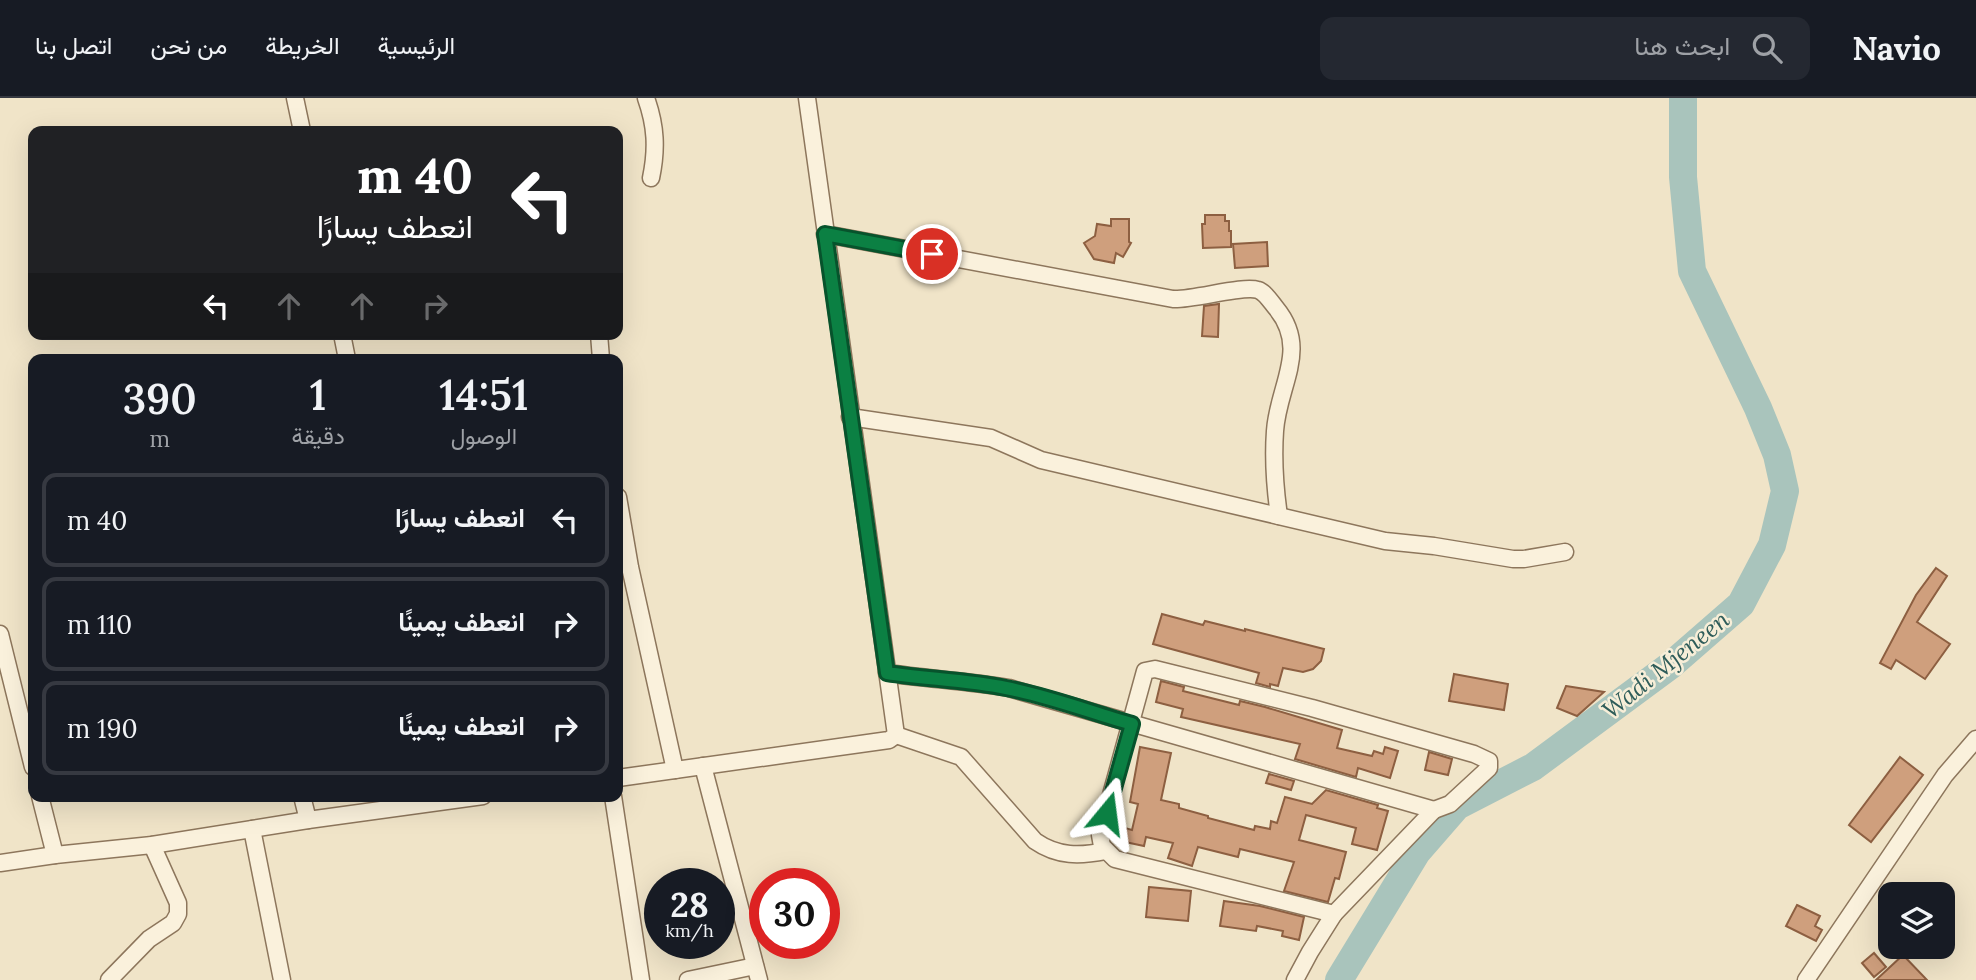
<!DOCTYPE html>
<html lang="ar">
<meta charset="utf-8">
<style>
:root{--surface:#171b24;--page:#242831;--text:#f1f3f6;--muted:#9ea1a6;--line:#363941}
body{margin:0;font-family:Lora,Vazirmatn,serif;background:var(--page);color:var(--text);direction:rtl;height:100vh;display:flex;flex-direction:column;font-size:26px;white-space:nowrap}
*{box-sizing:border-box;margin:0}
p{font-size:23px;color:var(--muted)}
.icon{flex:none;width:38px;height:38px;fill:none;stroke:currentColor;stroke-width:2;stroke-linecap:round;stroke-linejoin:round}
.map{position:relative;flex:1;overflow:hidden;direction:ltr}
.panel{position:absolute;left:28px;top:256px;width:595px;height:448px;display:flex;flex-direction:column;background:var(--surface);border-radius:14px;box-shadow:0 7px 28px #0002;direction:rtl}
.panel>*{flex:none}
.guide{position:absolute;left:28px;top:28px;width:595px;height:214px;border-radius:14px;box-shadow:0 7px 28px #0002;direction:rtl;background:#202124;color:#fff;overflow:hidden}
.tools{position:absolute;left:1878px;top:784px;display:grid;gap:14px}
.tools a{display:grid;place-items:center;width:77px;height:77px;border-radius:14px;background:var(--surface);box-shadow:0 7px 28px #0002;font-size:35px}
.speed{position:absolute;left:644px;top:770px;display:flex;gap:14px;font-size:35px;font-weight:700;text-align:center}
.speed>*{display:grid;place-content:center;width:91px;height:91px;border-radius:50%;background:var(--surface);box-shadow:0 7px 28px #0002;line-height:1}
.speed small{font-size:18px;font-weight:400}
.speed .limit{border:10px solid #d22;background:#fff;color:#111}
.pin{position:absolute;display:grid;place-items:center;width:60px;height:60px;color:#fff;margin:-30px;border:4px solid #fff;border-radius:50%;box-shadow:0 2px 7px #0007}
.me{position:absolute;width:77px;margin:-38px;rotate:16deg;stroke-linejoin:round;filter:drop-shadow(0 0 5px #0008)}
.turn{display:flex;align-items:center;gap:24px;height:147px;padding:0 35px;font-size:32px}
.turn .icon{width:91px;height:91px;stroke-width:2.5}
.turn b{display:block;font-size:49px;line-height:60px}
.lanes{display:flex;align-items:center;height:66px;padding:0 35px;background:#0003;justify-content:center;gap:35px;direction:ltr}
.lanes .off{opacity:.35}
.eta{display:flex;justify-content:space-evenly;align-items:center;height:119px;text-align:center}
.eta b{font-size:42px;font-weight:600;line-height:49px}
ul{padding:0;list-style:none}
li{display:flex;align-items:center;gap:21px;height:94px;margin:0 14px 10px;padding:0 21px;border:4px solid var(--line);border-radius:14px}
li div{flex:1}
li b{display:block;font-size:26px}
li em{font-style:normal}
header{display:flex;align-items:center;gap:42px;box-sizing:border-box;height:98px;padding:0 35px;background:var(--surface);border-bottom:2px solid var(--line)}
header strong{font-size:33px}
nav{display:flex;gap:38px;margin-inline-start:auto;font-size:24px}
.search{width:490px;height:63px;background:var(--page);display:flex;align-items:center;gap:18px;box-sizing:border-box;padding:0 24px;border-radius:14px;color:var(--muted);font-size:26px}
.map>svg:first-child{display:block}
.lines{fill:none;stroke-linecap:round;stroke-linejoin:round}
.river{stroke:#a9c4bc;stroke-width:28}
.building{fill:#cf9f7d;stroke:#8d5f41;stroke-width:2}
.minor-casing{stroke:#8d765c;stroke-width:19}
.minor{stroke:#faf1dc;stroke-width:16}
.route-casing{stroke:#07532c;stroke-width:18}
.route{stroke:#0b8043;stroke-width:12}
.labels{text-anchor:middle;stroke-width:5;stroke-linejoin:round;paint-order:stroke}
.water-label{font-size:24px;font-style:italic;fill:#2f5d5a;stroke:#f7eed8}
</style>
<header>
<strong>Navio</strong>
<div class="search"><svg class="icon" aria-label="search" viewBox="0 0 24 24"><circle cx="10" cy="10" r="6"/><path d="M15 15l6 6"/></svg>ابحث هنا</div>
<nav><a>الرئيسية</a><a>الخريطة</a><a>من نحن</a><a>اتصل بنا</a></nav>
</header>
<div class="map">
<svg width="1976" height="882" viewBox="0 0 1976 882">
<rect width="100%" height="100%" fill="#f0e4c8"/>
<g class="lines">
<path class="river" d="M1339,882L1417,754L1457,708L1533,669L1671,567L1741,506L1772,447L1785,393L1777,357L1758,310L1692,173L1683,79V0"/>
</g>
<g class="building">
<path d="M1205,117H1225V123H1229V133H1231V149L1203,150L1202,126H1205Z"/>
<path d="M1111,121H1129V144L1131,145L1123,159L1116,155L1114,165L1094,161L1084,145L1095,138L1097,126L1111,128Z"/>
<path d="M1267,144L1268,168L1235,170L1233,146Z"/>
<path d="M1219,206L1218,239L1202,238L1204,208Z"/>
<path d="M1936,470L1947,478L1917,524L1950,546L1925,581L1896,562L1891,571L1880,565L1916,497Z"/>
<path d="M1162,516L1203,527L1205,523L1245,533V531L1324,551L1321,563L1313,571L1303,574L1283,570L1278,588L1270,586V589L1256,585L1259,575L1153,546Z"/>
<path d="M1454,576L1508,586L1504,612L1449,603Z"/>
<path d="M1161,583L1184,589L1183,593L1239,607L1240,603L1265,609L1342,632L1337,650L1372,658L1374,653L1383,656L1385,649L1398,653L1390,680L1358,670L1356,679L1295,661L1300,646L1181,619L1183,611L1156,604Z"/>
<path d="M1566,588L1604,594L1577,618L1557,610Z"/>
<path d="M1140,649L1171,655L1161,702L1179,706V710L1208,718V720L1254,732L1255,728L1270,731L1271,723L1277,725L1285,699L1312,706L1326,692L1378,707L1377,710L1388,713L1377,752L1352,746L1356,730L1306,717L1299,742L1346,754L1339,781L1335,780L1328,804L1284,793L1294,764L1240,751L1238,759L1198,749L1192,768L1168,760L1173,745L1146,739L1144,748L1111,741L1114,727L1132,732L1138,706L1130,704Z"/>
<path d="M1429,654L1452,661L1448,677L1425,672Z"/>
<path d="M1900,659L1923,677L1871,744L1849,727Z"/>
<path d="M1269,676L1294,683L1291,692L1266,685Z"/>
<path d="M1149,789L1191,793L1188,823L1146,819Z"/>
<path d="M1224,803L1260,808L1304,819L1299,842L1282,838L1283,833L1257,828L1256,833L1220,828Z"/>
<path d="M1797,807L1820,818L1815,828L1822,832L1816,843L1786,828Z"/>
<path d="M1874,855L1886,869L1874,879L1862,865Z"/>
<path d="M1903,857L1927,882H1876Z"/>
</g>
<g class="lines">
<defs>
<g id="minor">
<path d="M295,0L302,33"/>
<path d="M646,0C656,28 657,51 651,80"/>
<path d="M825,136L1173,201C1194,202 1243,187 1258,192C1265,194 1271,204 1276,210C1310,251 1278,287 1275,333C1273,361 1275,390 1279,418"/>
<path d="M342,236L347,261"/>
<path d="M599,236L601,261"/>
<path d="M850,319L991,340L1041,362L1385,443L1434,448L1513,461H1524L1565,454"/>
<path d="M618,399L630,469L675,672"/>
<path d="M0,536L33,669"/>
<path d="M887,575C928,581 969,583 1009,590L1434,712L1334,816L1310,854L1295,882"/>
<path d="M896,637L961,659L1035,743C1058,759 1080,758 1106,753"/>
<path d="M703,668L759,882"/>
<path d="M618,680L889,642L896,637L807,0"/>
<path d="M40,698L55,757"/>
<path d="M302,698L308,722"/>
<path d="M613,698L641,882"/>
<path d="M252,731L282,882"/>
<path d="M0,765L55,757L152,747L308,722L483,698"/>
<path d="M1334,816L1115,761L1102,748L1100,737L1145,573L1155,571L1312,610L1474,656L1489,663V670L1450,706L1434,712"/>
<path d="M109,882L149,841L173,825L178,816V805L152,747"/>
<path d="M688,882L755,868"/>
<path d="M1806,882L1945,677L1976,641"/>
</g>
</defs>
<use href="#minor" class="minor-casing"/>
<use href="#minor" class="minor"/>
</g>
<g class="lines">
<defs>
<path id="route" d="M932,156L825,136L887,575C926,581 967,582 1006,590C1048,598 1090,614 1132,626L1107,715"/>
</defs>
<use href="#route" class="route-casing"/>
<use href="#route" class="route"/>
</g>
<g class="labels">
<g class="water-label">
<text transform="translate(1666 567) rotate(-39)" y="8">Wadi Mjeneen</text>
</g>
</g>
</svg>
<div class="tools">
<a><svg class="icon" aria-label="layers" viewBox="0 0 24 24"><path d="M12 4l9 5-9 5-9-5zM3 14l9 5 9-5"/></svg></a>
</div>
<div class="speed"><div>28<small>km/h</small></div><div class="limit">30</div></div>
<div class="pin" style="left:932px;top:156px;background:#d93025"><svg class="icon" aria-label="arrive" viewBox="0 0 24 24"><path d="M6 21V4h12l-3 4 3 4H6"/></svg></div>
<svg class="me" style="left:1107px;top:715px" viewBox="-20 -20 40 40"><path d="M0-17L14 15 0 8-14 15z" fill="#0b8043" stroke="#fff" stroke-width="4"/></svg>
<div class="guide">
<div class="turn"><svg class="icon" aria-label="left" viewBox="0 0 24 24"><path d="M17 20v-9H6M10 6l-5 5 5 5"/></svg><div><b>40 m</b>انعطف يسارًا</div></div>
<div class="lanes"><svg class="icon" aria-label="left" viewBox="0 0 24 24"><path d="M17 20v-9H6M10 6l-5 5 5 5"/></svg><svg class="icon off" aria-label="ahead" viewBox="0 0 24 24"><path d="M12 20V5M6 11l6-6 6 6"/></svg><svg class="icon off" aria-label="ahead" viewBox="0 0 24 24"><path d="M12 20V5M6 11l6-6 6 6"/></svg><svg class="icon off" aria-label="right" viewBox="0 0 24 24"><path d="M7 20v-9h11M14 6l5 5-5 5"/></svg></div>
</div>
<section class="panel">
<div class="eta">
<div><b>14:51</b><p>الوصول</p></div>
<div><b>1</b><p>دقيقة</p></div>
<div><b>390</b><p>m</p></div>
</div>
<ul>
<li><svg class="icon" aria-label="left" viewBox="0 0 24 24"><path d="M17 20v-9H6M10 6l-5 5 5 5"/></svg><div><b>انعطف يسارًا</b></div><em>40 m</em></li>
<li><svg class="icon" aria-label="right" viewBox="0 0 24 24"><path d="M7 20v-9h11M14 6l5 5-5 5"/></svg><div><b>انعطف يمينًا</b></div><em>110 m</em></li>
<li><svg class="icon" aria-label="right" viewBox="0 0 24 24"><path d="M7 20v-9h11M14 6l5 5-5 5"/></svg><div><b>انعطف يمينًا</b></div><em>190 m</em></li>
</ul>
</section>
</div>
